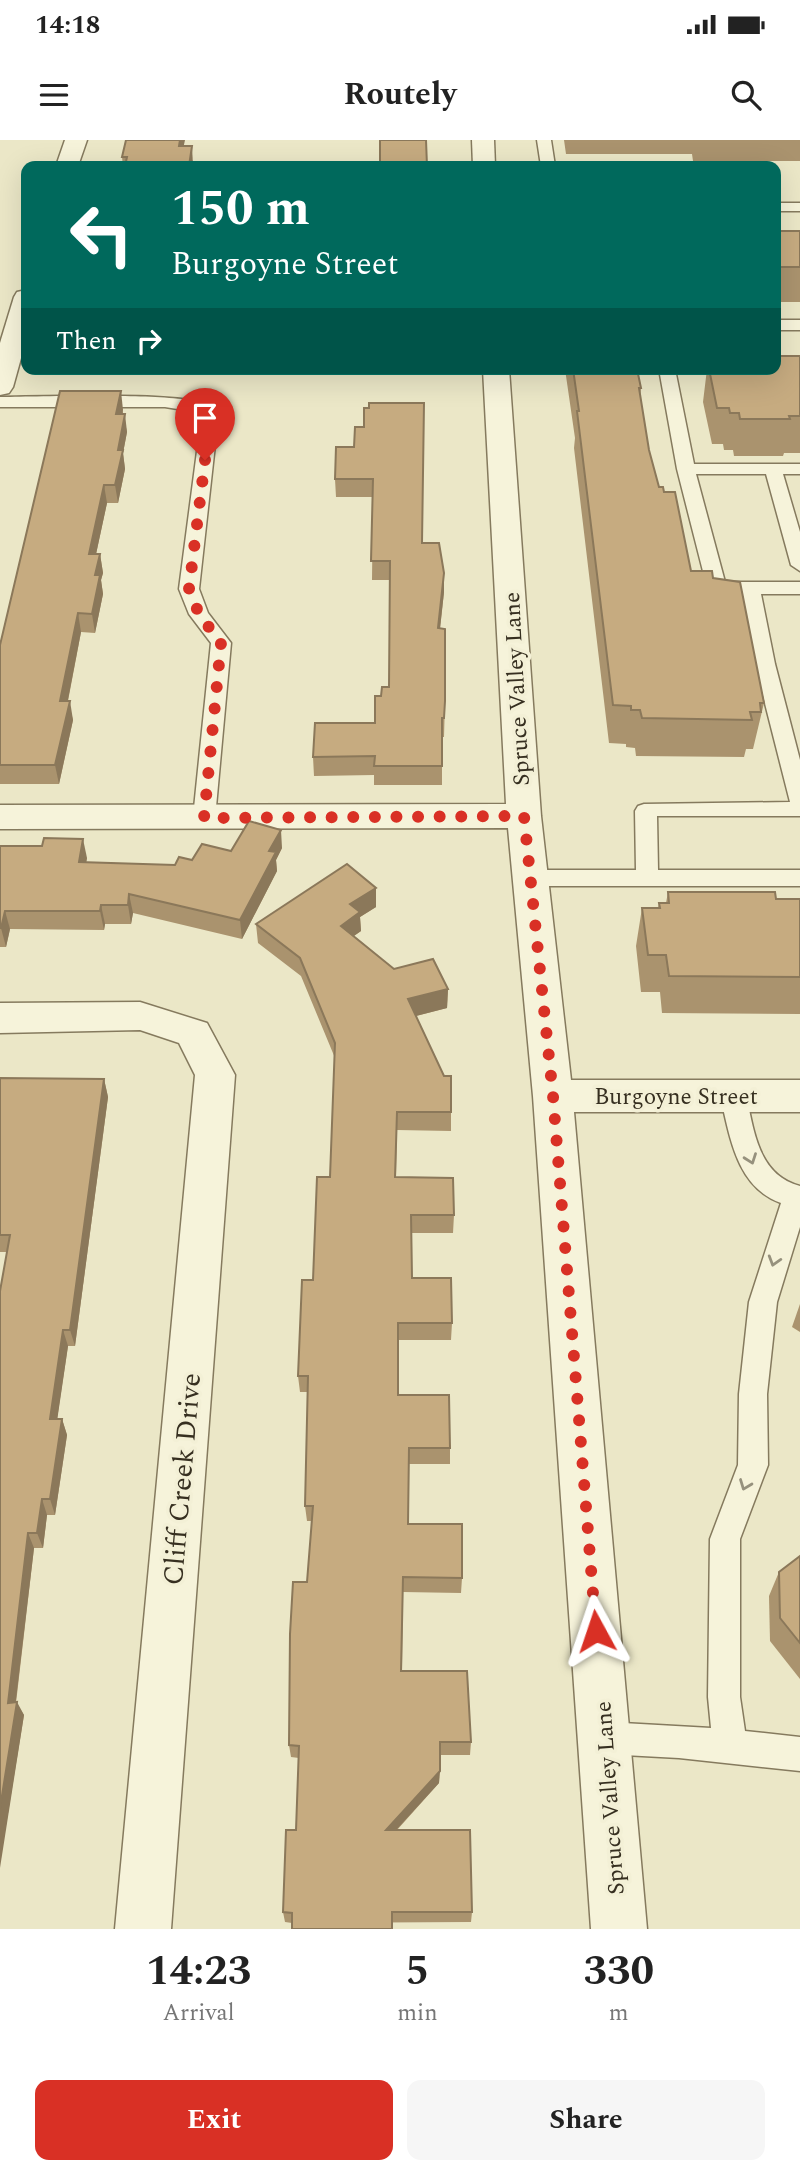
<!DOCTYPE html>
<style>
:root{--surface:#fff;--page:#f6f6f6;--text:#222;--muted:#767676;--accent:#d93025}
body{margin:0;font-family:Spectral,serif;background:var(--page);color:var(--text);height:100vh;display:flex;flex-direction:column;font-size:26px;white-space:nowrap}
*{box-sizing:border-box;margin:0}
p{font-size:23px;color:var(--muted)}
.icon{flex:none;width:38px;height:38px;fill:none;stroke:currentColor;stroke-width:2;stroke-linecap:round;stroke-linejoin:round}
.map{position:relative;height:1789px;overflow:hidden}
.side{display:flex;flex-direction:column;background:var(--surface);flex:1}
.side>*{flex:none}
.hud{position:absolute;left:21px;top:21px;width:760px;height:214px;border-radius:14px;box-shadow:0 7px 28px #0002;background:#00695c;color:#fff;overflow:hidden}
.pin{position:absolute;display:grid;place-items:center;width:60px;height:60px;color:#fff;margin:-72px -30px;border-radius:50% 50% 50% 0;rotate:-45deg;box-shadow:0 0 7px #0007}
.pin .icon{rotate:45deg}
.me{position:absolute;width:77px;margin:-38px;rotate:355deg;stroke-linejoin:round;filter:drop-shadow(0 0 5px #0008)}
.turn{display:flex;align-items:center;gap:24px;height:147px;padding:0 35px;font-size:32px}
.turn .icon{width:91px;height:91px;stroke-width:2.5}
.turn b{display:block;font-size:49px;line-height:60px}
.then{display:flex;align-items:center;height:66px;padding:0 35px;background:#0003;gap:14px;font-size:26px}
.eta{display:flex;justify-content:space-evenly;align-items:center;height:119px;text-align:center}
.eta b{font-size:42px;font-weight:700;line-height:49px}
.action{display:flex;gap:14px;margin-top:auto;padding:14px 35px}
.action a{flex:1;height:80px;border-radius:14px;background:var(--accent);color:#fff;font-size:28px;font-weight:700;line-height:80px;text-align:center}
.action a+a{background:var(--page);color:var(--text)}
.status{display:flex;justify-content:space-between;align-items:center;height:49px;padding:0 35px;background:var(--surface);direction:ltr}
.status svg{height:19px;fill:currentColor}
header{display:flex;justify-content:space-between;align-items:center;height:91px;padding:0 35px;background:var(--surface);font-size:32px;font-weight:700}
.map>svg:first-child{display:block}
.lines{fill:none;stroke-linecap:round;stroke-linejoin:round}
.service-casing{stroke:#857a5e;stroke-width:3}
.minor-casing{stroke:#857a5e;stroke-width:3}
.service{fill:#f6f3da;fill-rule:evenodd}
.minor{fill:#f6f3da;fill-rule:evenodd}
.wall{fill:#aa936e}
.shaded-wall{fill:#8b785a}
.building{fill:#c6ab80;stroke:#8b785a;stroke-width:2}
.oneway{stroke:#96917d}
.route{stroke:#d93025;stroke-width:12;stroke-dasharray:0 21.6}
.labels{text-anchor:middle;stroke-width:7;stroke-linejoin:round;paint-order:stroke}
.street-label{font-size:23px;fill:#362f20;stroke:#f3f0d6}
.near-street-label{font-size:28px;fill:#362f20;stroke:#f3f0d6}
</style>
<div class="status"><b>14:18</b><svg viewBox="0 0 49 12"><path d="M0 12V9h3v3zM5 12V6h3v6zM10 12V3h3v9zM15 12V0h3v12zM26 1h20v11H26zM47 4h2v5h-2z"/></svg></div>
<header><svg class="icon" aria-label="menu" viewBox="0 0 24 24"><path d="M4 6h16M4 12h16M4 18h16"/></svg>Routely<svg class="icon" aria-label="search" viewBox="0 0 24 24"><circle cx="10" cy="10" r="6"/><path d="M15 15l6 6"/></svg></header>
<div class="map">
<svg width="800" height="1789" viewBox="0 0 800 1789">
<rect width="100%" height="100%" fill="#ebe7c7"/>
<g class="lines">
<defs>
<g id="service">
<path d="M537,0H551L555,26H541Z"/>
<rect x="775" y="63" width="25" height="8"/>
<rect x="775" y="180" width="25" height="10"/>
<path d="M659,229H675L694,324H800V334H783L800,392V431L791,425L766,334H696L725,442H800V454H761L775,524L800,620V676H657L658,730H800V746H532L524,744L521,738L524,732L532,730H636L635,671L638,666L644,664L790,662L755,524L741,453H717L707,447L677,329Z"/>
<path d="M0,257C34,257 202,250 219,269L199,449L208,473L231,503L215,678L212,683L204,685L196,683L193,678L211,503L189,474L179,449L202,273L165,267H0Z"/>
<path d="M733,945L742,948L746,955C754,991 758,1035 800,1046V1087L777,1162L767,1254L768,1325L740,1399V1557L745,1591L800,1597V1631L679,1618L605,1614L593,1610L589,1598L593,1586L605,1582L711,1588L708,1557L710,1399L738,1325L739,1254L749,1162L781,1063C736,1047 730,996 720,955L724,948Z"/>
</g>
<g id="minor">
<path d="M65,0H87L78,26H56Z"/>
<path d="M472,0H494L495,26H473Z"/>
<path d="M26,150V200L13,247L9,253L0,255V203L14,157L17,152Z"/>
<path d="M483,229H509L541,676L571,940H800V972H574L647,1789H591L533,956L508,688L0,689V665L506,664Z"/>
<path d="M140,862L207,883L235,935L171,1789H115L195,935L179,903L140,890L0,893V863Z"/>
</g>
</defs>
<use href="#service" class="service-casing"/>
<use href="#minor" class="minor-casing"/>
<use href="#service" class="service"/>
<use href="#minor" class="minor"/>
</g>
<g class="wall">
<path d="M564,0H800V21H693L692,14H566Z"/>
<path d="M183,6L194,23L193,26H123L122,17Z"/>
<rect x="775" y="91" width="25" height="71"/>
<path d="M800,216V313H784L783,316H734L733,310H724L723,304H712L703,262L707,229H775Z"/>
<path d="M565,229H637L641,248L640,257L649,310L659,347L664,352L691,431L713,438L764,563L753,609H746L744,617L636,616L635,608L626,607V604L609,603L574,308L575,298Z"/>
<path d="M123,270V274L127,292L123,313L125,329L118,363H107L96,414H100L103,433L101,440L103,454L95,493L81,492L68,561L73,580L59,644H0V505Z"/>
<path d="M354,307L422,403L444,452L440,488L445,561L444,597H442V645H374V635L314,636L313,617L375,583L381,556L389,547L390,440H372L373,357H336L335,339Z"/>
<path d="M0,706L87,718L86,722L175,725L231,711L282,708L276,720L277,731L242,799L133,773L131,784H105L104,790L10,789L6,807H0Z"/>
<path d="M376,748V767L360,777L361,791L354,796L394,829L448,849L447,868L416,876L451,972V991L397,990L396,1037L454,1075L453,1093H411L412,1138L452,1183L451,1200H398V1255L450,1308V1324H409L408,1384L462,1438L461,1453L403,1452L402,1531L471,1602L470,1615H440L439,1643L397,1690L472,1772L471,1782L292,1783L285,1782L283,1772L296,1690L299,1618L291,1617L289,1605L307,1442L312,1381H307L305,1366L308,1252H300L298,1236L330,1037L335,918L301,836L258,803L256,784Z"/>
<path d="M668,752L776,759H800V874L662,873L660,852H641L636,806L642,768H658L659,763H666Z"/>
<path d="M0,938L104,939L108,957L75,1206H68L57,1279H62L67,1295L55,1375H47L43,1408H34L16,1563L24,1575L2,1710L7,1112H0Z"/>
<path d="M800,1164V1192L792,1187Z"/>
<path d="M800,1416V1539L770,1501L769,1456L779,1432Z"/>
</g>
<g class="shaded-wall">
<path d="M180,0H185L180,23L179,6Z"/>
<path d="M192,6L193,26H189Z"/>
<path d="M121,251L123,270L119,292L116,274Z"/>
<path d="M125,274L127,292L123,313L125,329L118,363L115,345L118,310Z"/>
<path d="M104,345L107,363L92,433L89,414Z"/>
<path d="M100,414L103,433L101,440L103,454L95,493L92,474L95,435Z"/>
<path d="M444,433V452L438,507V488Z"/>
<path d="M78,473L81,492L64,580L60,561Z"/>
<path d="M70,561L73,580L59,644L55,625Z"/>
<path d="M281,690L282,708L276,720L277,731L242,799L240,780L269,711Z"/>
<path d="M83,699L87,718L83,741L79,722Z"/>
<path d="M376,748V767L360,777L361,791L342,804L341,786L350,764Z"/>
<path d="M129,754L133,773L131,784L128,765Z"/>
<path d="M101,765L105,784L104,790L100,771Z"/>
<path d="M5,771L10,789L6,807L1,788Z"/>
<path d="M448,849L447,868L408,878V859Z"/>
<path d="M104,939L108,957L75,1206L70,1190Z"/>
<path d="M63,1190L68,1206L55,1295L50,1279Z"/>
<path d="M62,1279L67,1295L55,1375L50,1359Z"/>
<path d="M42,1359L47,1375L43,1408L37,1393Z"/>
<path d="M28,1393L34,1408L14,1576L8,1563Z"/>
<path d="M17,1562L24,1575L0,1728V1668Z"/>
<path d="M440,1631L439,1643L386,1701V1690Z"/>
</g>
<g class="building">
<path d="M126,0H180L179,6H192L189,26H125L127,17H122Z"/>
<path d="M380,0H426L427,26H380Z"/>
<rect x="775" y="91" width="25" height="36"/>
<path d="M775,216H800V276H789L790,279H740L739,273H730L729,268H717L709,229H775Z"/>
<path d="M573,229H637L641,248H639L649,310L659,347H663L664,352H675L691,431H712L713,438L740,442L764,563H760L761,572H750L752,580L642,578L640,570H631V566L613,565L577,271H579Z"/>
<path d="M60,251H121L116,274H125L118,310H123L115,345H104L89,414H100L95,435H100L92,474L78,473L60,561H70L55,625H0V505Z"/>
<path d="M369,263H424L422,403H439L444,433L438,488L445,489V561L444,578H442V626H374L375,616L313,617L315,583H375V556H381L382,547H389L390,421H371L373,339H335L336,307H354L355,287H364V268H369Z"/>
<path d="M249,681L281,690L269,711L276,712L240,780L129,754L128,765H101L100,771H5L1,788H0V706H42L44,698L83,699L79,722L175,725L179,717L192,720L202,704L231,711Z"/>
<path d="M347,724L376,748L350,764L360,772L341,786L394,829L433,819L448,849L408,859L444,936H451V972H397L395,1037L453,1038L454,1075H411L412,1138H451L452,1183H398V1255H449L450,1308H409L408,1384H462V1438L403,1437L401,1531H467L471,1602H440V1631L386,1690H470L472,1772H392V1789H292V1773L283,1772L286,1690H296L299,1606L289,1605L290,1494L293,1442H307L313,1366H305L308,1236H298L302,1140H313L317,1037H330L335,903L300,818L256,784Z"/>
<path d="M668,752H775L776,759H800V837L669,836L666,815H648L642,768H660L659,763H669Z"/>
<path d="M0,938L104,939L70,1190H63L50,1279H62L50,1359H42L37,1393H28L8,1563L17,1562L0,1668V1151L10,1095H0Z"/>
<path d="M800,1416V1503L780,1478L779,1432Z"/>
</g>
<defs><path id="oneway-chevron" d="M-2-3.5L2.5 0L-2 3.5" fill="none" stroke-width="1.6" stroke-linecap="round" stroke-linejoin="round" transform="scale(1.75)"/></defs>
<g class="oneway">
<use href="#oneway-chevron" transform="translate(751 1019) rotate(70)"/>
<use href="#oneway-chevron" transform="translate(774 1121) rotate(107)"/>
<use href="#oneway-chevron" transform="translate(745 1345) rotate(111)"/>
</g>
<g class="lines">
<path class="route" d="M205,320L189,449L199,474L221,503L204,678L524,676L553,956L596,1491"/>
</g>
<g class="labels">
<g class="street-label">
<text transform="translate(516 549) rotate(-93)" y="8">Spruce Valley Lane</text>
<text x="676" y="964">Burgoyne Street</text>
<text transform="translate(609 1658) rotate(-94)" y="8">Spruce Valley Lane</text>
</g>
<g class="near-street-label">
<text transform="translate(181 1339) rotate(-85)" y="10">Cliff Creek Drive</text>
</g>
</g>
</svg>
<div class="pin" style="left:205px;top:320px;background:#d93025"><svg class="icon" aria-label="arrive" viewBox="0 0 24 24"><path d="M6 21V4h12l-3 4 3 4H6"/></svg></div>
<svg class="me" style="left:596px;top:1491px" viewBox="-20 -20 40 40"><path d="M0-17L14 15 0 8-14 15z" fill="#d93025" stroke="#fff" stroke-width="4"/></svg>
<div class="hud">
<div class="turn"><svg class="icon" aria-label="left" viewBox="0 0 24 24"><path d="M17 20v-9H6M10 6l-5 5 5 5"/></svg><div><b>150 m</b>Burgoyne Street</div></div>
<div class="then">Then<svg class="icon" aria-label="right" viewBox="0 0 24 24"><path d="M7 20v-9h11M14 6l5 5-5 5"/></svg></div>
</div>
</div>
<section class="side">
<div class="eta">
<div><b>14:23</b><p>Arrival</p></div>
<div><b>5</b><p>min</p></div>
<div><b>330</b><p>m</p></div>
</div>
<div class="action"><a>Exit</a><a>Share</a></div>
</section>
